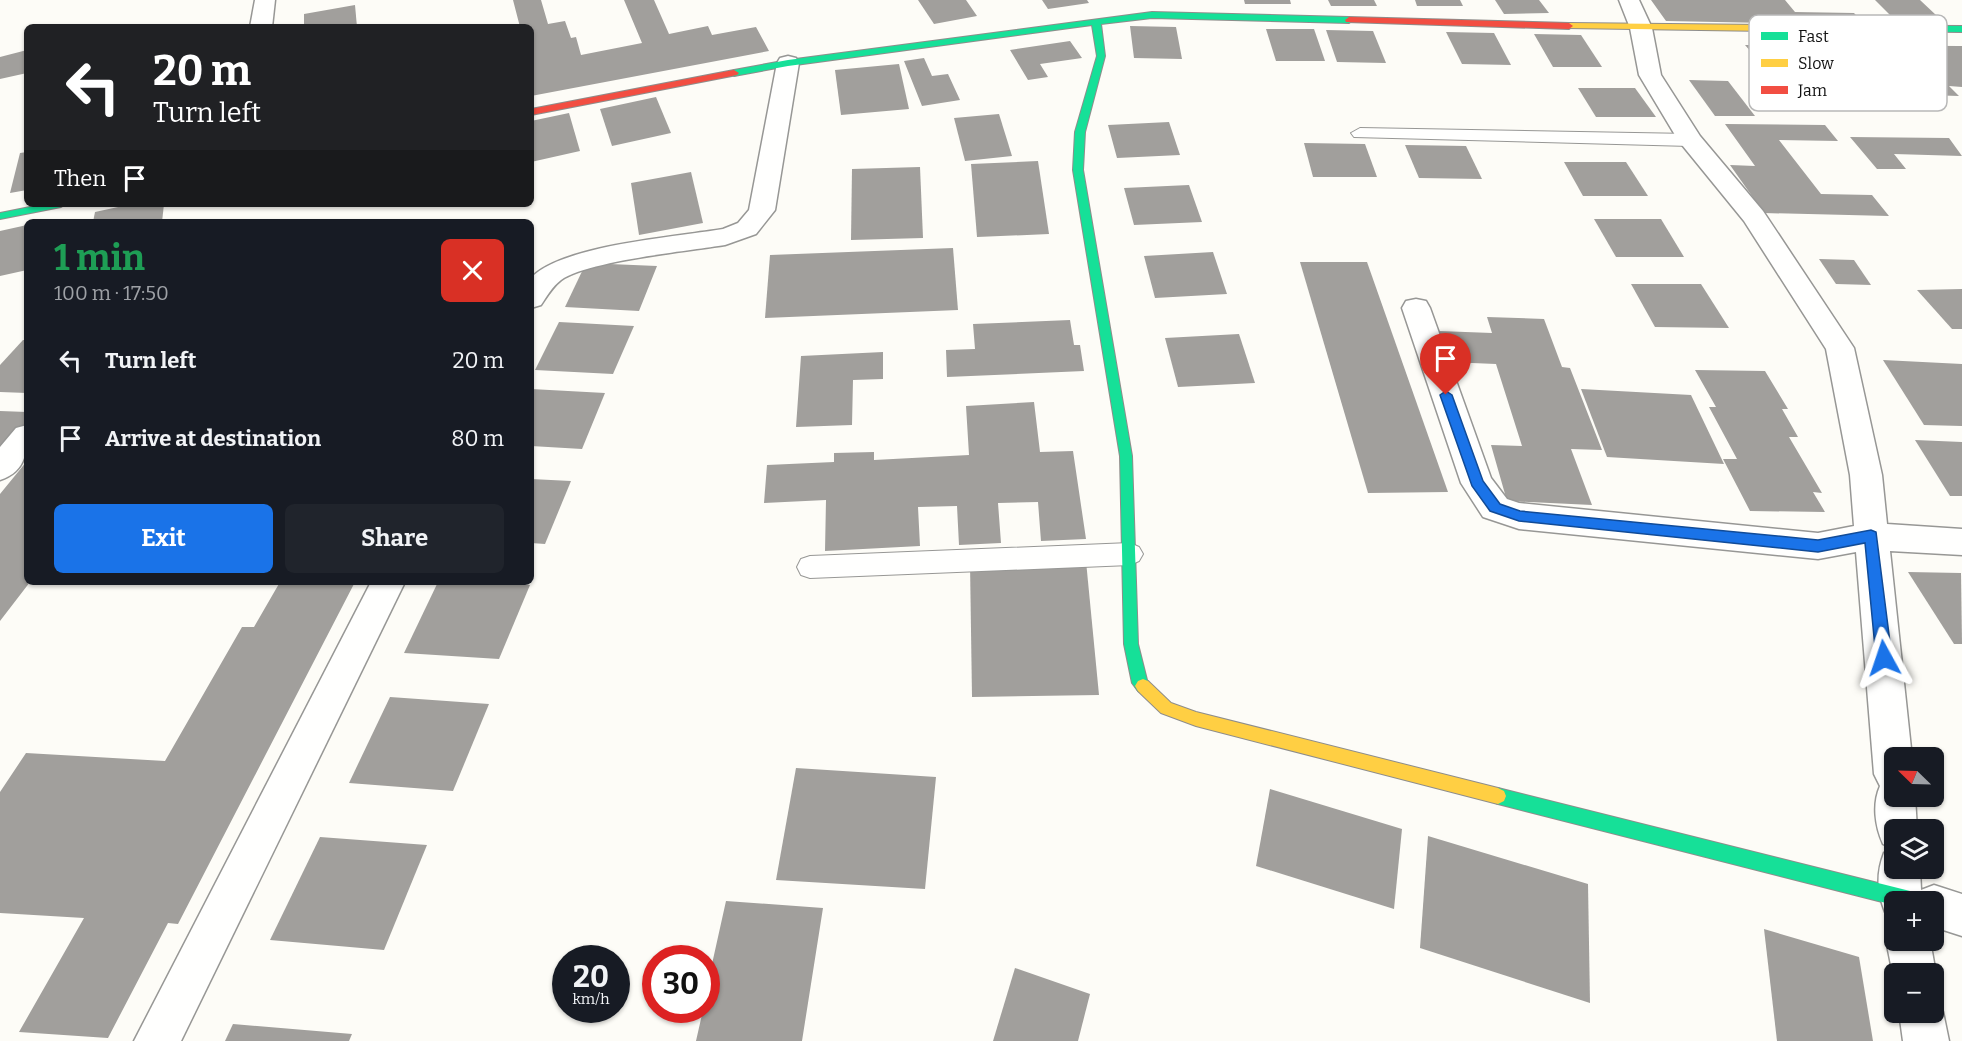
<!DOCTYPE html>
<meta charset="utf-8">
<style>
:root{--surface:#171b24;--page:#20242c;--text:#f1f3f6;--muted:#9ea1a6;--accent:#1a73e8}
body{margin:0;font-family:Bitter,serif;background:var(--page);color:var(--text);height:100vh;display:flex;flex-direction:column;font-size:22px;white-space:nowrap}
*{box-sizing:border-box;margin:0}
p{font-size:20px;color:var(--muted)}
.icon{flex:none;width:33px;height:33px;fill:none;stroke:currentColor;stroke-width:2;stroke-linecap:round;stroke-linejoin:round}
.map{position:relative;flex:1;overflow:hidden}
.drawer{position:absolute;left:24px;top:219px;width:510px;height:366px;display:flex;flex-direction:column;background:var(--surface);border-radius:9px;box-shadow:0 2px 4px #0004}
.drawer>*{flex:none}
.guide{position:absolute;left:24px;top:24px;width:510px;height:183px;border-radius:9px;box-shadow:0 2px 4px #0004;background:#202124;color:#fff;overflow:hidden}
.needle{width:39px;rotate:293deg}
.fabs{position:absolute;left:1884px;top:747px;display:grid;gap:12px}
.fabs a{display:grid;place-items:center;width:60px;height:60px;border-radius:9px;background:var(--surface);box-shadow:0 2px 4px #0004;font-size:30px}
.speed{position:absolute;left:552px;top:945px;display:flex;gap:12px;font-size:30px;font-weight:700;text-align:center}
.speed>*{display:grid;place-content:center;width:78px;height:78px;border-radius:50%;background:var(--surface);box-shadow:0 2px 4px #0004;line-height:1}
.speed small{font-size:15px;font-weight:400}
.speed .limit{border:9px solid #d22;background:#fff;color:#111}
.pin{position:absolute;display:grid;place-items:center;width:51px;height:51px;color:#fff;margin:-62px -26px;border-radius:50% 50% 50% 0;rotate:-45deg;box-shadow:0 0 6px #0007}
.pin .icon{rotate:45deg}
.me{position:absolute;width:66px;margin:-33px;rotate:355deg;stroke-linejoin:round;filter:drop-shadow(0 0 4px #0008)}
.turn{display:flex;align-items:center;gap:21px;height:126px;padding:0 30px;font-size:27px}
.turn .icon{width:78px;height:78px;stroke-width:2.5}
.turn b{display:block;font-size:42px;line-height:51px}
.then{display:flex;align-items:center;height:57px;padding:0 30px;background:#0003;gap:12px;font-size:22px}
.round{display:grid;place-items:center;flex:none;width:63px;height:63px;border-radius:9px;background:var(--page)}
.overview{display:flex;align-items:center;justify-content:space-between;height:102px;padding:0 30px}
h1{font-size:36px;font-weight:700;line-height:45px;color:#1e9e55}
.primary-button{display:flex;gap:12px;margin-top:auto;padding:12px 30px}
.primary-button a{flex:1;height:69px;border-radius:9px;background:var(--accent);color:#fff;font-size:24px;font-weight:700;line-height:69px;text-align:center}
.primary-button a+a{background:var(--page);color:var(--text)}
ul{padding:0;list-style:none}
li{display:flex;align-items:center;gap:18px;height:78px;padding:0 30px}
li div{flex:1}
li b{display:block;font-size:22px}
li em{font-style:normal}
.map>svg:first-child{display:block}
.building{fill:#a19f9c}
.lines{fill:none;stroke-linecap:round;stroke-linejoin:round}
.lane-casing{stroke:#979795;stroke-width:2}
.street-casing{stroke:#979795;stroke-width:3}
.fast-casing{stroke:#8e8d8b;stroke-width:2}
.slow-casing{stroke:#8e8d8b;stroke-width:2}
.jam-casing{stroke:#8e8d8b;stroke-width:2}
.lane{fill:#fffffe;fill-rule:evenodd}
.street{fill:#fffffe;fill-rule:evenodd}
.fast{fill:#16e098;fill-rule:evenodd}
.slow{fill:#ffcf43;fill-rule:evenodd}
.jam{fill:#f24e42;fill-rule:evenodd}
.route{fill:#1a73e8;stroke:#114b97;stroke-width:1.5}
.key{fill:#fff;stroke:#b8b8b8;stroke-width:1.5}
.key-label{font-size:16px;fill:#111}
</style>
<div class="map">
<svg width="1962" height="1041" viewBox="0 0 1962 1041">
<rect width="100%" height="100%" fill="#fdfcf7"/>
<g class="building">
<path d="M513,0H541L548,24L565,21L571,38L576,37L581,55L642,43L624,0H654L669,34L708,26L712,35L756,27L769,51L531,96V27H520Z"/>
<path d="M918,0H966L977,16L934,24Z"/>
<path d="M1042,0H1087L1089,3L1048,9Z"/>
<path d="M1244,0H1290L1291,4H1245Z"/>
<path d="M1328,0H1374L1377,6H1331Z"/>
<path d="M1415,0H1460L1463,6H1417Z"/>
<path d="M1495,0H1539L1549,13L1504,14Z"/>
<path d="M1651,0H1785L1795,12L1854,13L1865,25L1666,21Z"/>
<path d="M1875,0H1920L1937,16L1890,15Z"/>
<path d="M355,5L357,27H304V14Z"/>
<path d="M1130,26L1176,27L1182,59L1134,58Z"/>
<path d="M1266,29H1314L1325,61H1276Z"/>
<path d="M1326,30L1373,31L1386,63L1337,62Z"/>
<path d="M1446,32L1494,33L1511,65L1462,64Z"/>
<path d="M1534,34L1581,35L1602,67H1553Z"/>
<path d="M1070,41L1082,58L1040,64L1048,77L1028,80L1010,50Z"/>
<path d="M1745,45L1962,46V87L1949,86L1959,96L1926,95L1907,76H1866L1889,100L1801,97L1782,74H1770Z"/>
<path d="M27,50V73L0,79V57Z"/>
<path d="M924,58L932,76L948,74L960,100L922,106L904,61Z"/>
<path d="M899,64L909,109L841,115L835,70Z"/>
<path d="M1689,80L1728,81L1755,116H1715Z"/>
<path d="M1578,88H1635L1656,117H1596Z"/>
<path d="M656,97L671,133L612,146L600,109Z"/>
<path d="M569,113L580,151L531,162V121Z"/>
<path d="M999,114L1012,156L965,161L954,118Z"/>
<path d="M1169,122L1180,155L1117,158L1108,125Z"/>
<path d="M1725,124L1825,125L1838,141L1779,140L1821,194L1872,195L1889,216L1764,213L1730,165L1755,166Z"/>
<path d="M1850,137L1949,138L1962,156L1894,154L1906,169H1877Z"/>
<path d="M1304,143L1365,144L1377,177H1313Z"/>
<path d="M1405,145L1466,146L1482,179L1419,178Z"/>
<path d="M27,152V190L10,193L20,153Z"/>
<path d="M1038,161L1049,234L977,237L971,164Z"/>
<path d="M1564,162H1626L1648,196H1583Z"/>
<path d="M920,167L923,238L851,240L852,169Z"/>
<path d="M691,172L703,223L639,235L631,183Z"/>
<path d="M1189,185L1202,222L1134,225L1124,188Z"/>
<path d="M132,204H164L162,222H93L95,212Z"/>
<path d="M1594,219H1661L1684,257H1616Z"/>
<path d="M27,225V270L0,276V231Z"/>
<path d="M953,248L958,310L765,318L770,255Z"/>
<path d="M1213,252L1227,294L1155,298L1144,256Z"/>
<path d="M1819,259L1854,260L1871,285L1836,284Z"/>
<path d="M1300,262H1367L1448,492L1368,493Z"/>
<path d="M586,263L657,266L639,311L565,307Z"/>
<path d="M1631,284H1701L1729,328L1655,327Z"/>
<path d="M1962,289V329H1952L1917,290Z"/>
<path d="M1487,317L1544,319L1562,367L1570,368L1602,450L1571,449L1592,505L1507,501L1491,445L1522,446L1496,364L1448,362L1439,331L1492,333Z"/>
<path d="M1070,320L1074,345H1080L1084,371L947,377L946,350L975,349L973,324Z"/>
<path d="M559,322L634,326L613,374L535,370Z"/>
<path d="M1239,334L1255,383L1178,387L1165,338Z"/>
<path d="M23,340H27V393L0,392V365Z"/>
<path d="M883,352V379L853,380L852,425L796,427L801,356Z"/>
<path d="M1883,360L1962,364V426L1924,425Z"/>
<path d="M1695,370L1765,371L1788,409H1782L1798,437H1789L1822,493L1813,492L1825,512L1750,511L1723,459H1737L1709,407H1716Z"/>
<path d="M531,389L605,393L582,449L531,446Z"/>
<path d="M1581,389L1691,395L1724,464L1607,457Z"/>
<path d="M1034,402L1040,452L1073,451L1086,539L1041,541L1038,502L998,503L1001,543L959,545L957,506L918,507L920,546L825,551L826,500L764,503L767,465L834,462V453L874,452V460L969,455L966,406Z"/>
<path d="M0,411L27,412V426L0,457Z"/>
<path d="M1915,440L1962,442V496H1950Z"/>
<path d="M27,461V582H30L0,621V494Z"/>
<path d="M531,479L571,481L545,544L531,543Z"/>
<path d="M1086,561L1099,695L972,697L970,563Z"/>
<path d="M1908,572L1961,573L1962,644H1954Z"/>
<path d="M280,582H355L178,924L168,923L108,1038L19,1032L84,918L0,913V792L26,753L165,761L242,627H254Z"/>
<path d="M438,582L530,585L499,659L404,653Z"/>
<path d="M390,697L489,704L453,791L349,783Z"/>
<path d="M796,768L936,777L925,889L776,880Z"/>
<path d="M1270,789L1402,829L1394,909L1256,866Z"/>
<path d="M1428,836L1588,884L1590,1003L1420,948Z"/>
<path d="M320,837L427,845L384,950L270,940Z"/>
<path d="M726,901L823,908L802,1041H696L703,1010H706V991Z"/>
<path d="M1764,929L1859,957L1873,1041H1777Z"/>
<path d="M1015,968L1090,994L1078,1041H993Z"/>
<path d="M233,1024L352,1034L349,1041H225Z"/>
</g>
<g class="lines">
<defs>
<g id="lane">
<path d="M1360,128L1690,134L1699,140L1690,146L1354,137L1351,133Z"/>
<path d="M1130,543L1139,547L1143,554L1139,561L1130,565L810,578L801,575L797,567L801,559L810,556Z"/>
</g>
<g id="street">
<path d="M255,0H275L272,27H250Z"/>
<path d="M1619,0H1639L1652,28L1661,75L1700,136L1763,211L1854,348L1882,475L1887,524L1962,529V555L1890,551L1912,758H1894V796H1915L1917,830H1894V849L1883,844C1875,826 1872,804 1880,786L1874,774L1856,552L1818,559L1519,529L1483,517L1461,483L1402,308L1406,301L1416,299L1426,301L1430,308L1491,478L1507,499L1519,503L1818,533L1854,526L1850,475L1826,349L1744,221L1678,140L1639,75L1630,28Z"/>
<path d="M788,56L796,58L799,63L775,210L756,234L725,245C688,251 588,261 561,280C552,287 547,296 541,305L531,308V278C562,245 676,237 723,229L738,223L749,210L777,63L780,58Z"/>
<path d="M27,425C27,449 28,471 0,480V447L16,428Z"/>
<path d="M371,582H405L181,1041H134Z"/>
<path d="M1894,849V868H1920L1921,890L1934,885L1962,894V936L1934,927V902H1894V916L1885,912C1877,892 1876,873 1884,853Z"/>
<path d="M1894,924V940H1930L1936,974L1934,980V974H1894V980L1886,940Z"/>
<path d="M1934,995L1937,996L1943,1012L1949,1041H1903L1899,1012H1934Z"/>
</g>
<g id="fast">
<path d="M1152,12L1349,17L1353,20L1349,23L1152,18L1101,24L1105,56L1085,132L1083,170L1132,456L1138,644L1147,680L1151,686L1148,691L1143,693L1138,691L1132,683L1124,644L1120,456L1073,170L1075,132L1097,56L1092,25L788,66L734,76L729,73L734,70L788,60Z"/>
<path d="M1768,25L1962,26V32L1765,30L1764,28Z"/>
<path d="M45,204H66L61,207L0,219V213Z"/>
<path d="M1498,788L1918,893L1924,896L1926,902H1894V905L1498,804L1492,801L1490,796L1492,791Z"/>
</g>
<g id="slow">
<path d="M1569,23L1768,25L1772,28L1768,31L1566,28V24Z"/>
<path d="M1143,679L1148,681L1171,703L1196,712L1498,788L1504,791L1506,796L1504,801L1498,804L1196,726L1161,713L1138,691L1135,686L1138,681Z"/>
</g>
<g id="jam">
<path d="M1349,17L1569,23L1573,26L1569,29L1346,22L1345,20Z"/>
<path d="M734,70L739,73L737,75L531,115V109Z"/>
</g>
</defs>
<use href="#lane" class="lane-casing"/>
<use href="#street" class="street-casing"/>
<use href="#fast" class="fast-casing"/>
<use href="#slow" class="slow-casing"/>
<use href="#jam" class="jam-casing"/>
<use href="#lane" class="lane"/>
<use href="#street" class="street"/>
<use href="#fast" class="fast"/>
<use href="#slow" class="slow"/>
<use href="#jam" class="jam"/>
</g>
<path class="route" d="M1446,391L1452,395L1483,481L1500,504L1520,511L1818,540L1871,530L1876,532L1892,658L1889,663L1884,665L1876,658L1865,543L1818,552L1519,521L1490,511L1472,486L1440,395Z"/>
<rect x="1749" y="15" width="198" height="96" rx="9" class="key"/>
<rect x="1761" y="32" width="27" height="8" fill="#16e098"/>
<rect x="1761" y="59" width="27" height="8" fill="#ffcf43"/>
<rect x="1761" y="86" width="27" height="8" fill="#f24e42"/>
<g class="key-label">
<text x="1798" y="42">Fast</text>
<text x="1798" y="69">Slow</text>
<text x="1798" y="96">Jam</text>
</g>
</svg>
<div class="fabs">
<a><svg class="needle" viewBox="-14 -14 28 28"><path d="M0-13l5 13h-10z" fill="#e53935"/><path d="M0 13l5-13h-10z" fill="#9ea1a6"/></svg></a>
<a><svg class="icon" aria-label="layers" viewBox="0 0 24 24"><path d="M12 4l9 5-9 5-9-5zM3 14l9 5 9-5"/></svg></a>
<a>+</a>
<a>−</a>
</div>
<div class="speed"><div>20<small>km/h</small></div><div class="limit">30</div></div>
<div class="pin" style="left:1446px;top:395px;background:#d93025"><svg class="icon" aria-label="arrive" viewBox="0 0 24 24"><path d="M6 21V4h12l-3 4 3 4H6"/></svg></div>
<svg class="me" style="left:1884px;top:658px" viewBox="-20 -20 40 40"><path d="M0-17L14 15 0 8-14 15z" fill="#1a73e8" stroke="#fff" stroke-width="4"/></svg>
<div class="guide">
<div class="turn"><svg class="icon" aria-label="left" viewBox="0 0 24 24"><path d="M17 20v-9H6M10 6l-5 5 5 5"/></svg><div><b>20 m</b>Turn left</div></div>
<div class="then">Then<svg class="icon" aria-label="arrive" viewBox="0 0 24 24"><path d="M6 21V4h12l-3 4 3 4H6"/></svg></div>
</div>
<section class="drawer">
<div class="overview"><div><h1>1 min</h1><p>100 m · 17:50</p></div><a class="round" style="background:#d93025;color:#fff"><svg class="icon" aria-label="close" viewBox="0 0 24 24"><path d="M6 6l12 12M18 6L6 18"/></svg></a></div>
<ul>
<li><svg class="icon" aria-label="left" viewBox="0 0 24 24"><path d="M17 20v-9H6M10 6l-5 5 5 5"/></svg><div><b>Turn left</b></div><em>20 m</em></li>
<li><svg class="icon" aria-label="arrive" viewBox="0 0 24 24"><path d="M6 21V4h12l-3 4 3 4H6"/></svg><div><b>Arrive at destination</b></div><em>80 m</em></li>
</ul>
<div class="primary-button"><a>Exit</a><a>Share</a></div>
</section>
</div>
